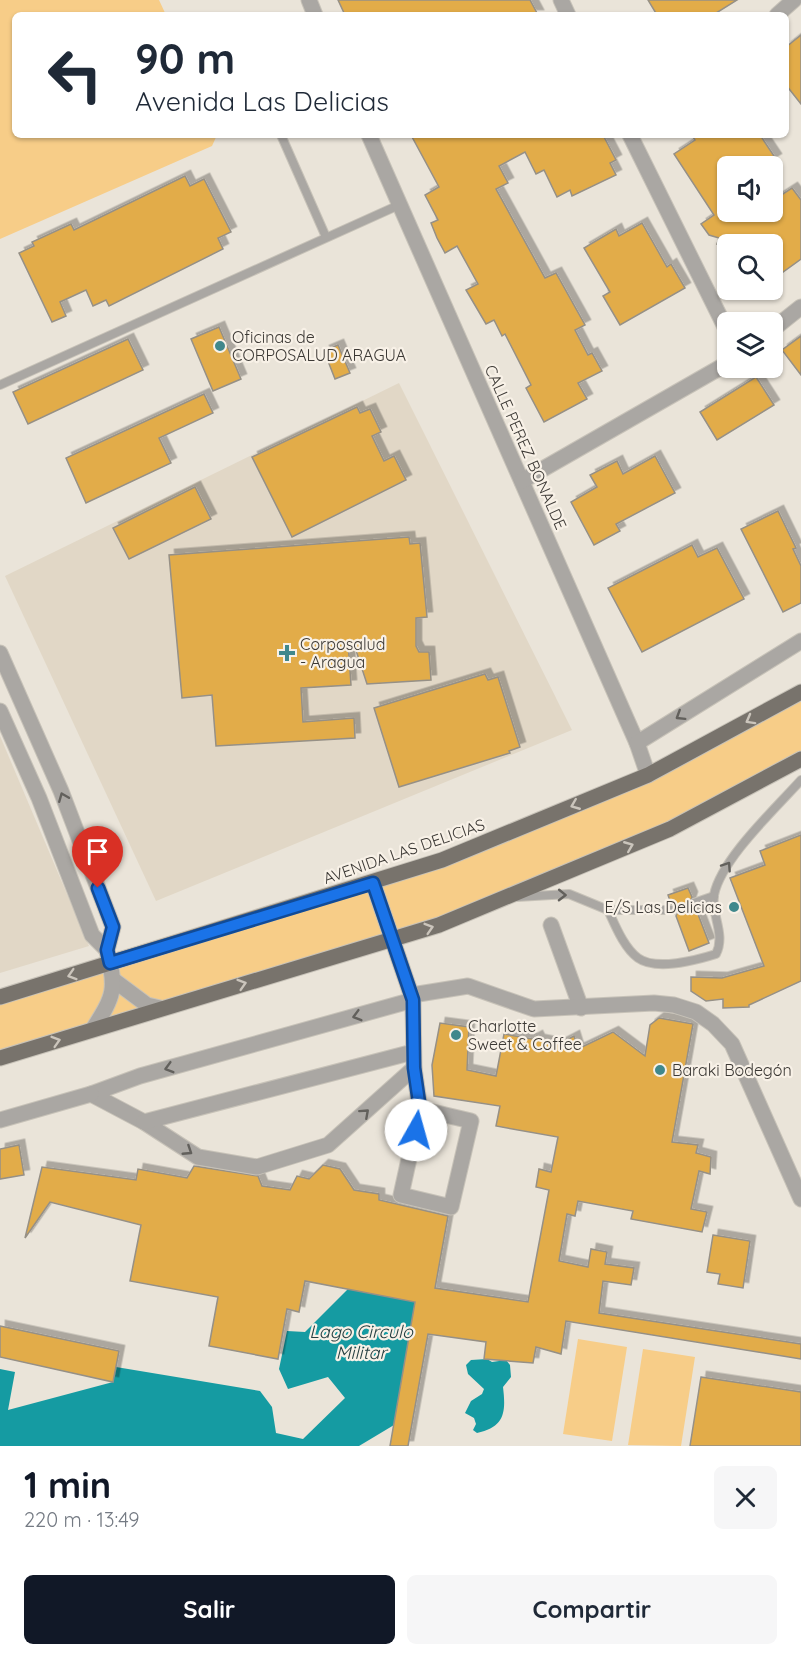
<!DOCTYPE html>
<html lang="es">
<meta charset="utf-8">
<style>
:root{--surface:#fff;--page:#f6f6f7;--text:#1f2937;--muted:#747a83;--accent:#111827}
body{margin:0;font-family:Quicksand,sans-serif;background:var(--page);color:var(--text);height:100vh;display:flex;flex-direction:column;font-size:22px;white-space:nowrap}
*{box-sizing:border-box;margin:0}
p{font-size:20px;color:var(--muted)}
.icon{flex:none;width:33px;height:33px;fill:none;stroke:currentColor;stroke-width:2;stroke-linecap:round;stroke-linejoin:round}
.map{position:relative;height:1446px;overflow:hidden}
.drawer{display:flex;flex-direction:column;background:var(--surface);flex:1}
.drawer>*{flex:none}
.top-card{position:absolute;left:12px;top:12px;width:777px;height:126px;border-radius:9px;box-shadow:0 2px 4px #0004;background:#fff;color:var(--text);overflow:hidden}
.fabs{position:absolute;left:717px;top:156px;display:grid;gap:12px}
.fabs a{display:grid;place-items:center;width:66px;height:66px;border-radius:9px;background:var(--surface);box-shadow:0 2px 4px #0004;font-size:30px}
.pin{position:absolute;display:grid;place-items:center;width:51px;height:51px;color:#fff;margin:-62px -26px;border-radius:50% 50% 50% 0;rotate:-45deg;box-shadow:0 0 6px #0007}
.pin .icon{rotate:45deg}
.me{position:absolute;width:66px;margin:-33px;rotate:7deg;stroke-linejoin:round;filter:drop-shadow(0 0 4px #0008)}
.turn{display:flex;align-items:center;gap:21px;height:126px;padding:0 24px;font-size:27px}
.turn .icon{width:78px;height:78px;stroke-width:2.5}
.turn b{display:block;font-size:42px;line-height:51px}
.round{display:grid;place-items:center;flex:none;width:63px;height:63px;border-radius:9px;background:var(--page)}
.summary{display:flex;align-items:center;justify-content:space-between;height:102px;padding:0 24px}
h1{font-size:36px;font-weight:800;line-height:45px;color:var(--accent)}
.primary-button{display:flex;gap:12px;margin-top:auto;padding:12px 24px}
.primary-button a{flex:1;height:69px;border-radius:9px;background:var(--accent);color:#fff;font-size:24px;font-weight:800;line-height:69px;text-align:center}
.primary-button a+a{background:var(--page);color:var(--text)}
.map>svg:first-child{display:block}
.built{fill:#e1d7c6}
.green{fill:#f7cd88}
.water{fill:#159ba2}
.building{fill:#e2ac4a;stroke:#969086;stroke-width:1.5;filter:url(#shadow)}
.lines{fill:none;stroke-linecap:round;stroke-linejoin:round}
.lane-casing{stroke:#c7c2b8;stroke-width:10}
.street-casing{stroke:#c7c2b8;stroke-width:17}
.primary-casing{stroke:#c7c2b8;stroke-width:17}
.lane{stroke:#aaa7a3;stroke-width:8}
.street{stroke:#aaa7a3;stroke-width:15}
.primary{stroke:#78736c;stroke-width:15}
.oneway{stroke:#62605c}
.oneway2{stroke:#cbc5bc}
.route-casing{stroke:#114b97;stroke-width:15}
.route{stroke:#1a73e8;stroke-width:10}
.poi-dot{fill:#40888c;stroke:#f8f1e7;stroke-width:2}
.labels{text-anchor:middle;stroke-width:4.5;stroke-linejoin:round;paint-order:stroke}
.poi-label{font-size:16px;fill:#3c3935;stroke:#f8f1e7;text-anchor:start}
.street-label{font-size:16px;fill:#3c3935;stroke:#f8f1e7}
.water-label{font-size:18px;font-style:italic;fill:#243e40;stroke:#f8f1e7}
</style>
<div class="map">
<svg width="801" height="1446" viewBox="0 0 801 1446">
<defs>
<filter id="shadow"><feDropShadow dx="5.5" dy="-5.5" stdDeviation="0" flood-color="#0004"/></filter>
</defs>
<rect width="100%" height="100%" fill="#eae4d9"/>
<g class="built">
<path d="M399,383L572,730L156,901L5,576Z"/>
<path d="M0,736L89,946L0,973Z"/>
</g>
<g class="green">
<path d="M0,0H159L166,15H15V135H217L212,146L0,239Z"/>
<path d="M801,692V759L670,829L439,925L0,1058V997L326,897L648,775Z"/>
<path d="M578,1339L627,1347L612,1441L563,1434Z"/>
<path d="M643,1349L695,1357L681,1446L628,1445Z"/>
</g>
<g class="water">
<path d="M348,1289L415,1302L394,1425L359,1446H0V1369L15,1372L8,1410L113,1382L116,1367L260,1391L272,1407L276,1433L303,1439L345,1398L328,1377L288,1389L279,1369L287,1331L305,1332Z"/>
<path d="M487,1359L492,1362L506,1360L510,1365L511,1377L503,1387C506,1412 505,1427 477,1433L473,1430L476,1424L474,1418L465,1413L471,1401L482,1394L484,1389L468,1374L466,1365L471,1360Z"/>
</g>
<g class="building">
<path d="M338,0H530L538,15H345Z"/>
<path d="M648,0H737L713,15H657Z"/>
<path d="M801,35V104L786,85V47Z"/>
<path d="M411,135H603L616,160L610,163L616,175L572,196L570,190L557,197L544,170L536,174L525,152L499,166L508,183L496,189L545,278L556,273L585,325L575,330L588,355L592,353L602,371L578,383L587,399L544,422L526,388L531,385L505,334L502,336L494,320L486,324L466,290L478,284L457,246L445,253L437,238L431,223L438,220L425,195L439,187Z"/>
<path d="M692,135H760L776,159L764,166H728V212H772V201L792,188L801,200V259L772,280V244H717L719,238L709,235L701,224L714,215L674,154L695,140Z"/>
<path d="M185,176L190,186L204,179L231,232L218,238L223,249L109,306L106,300L93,306L86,290L60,302L66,316L52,322L19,253L34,246L32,242L71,224L74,230Z"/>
<path d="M642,223L667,267L671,264L685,288L620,325L603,296L610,292L584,248L616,229L619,236Z"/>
<path d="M219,327L241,379L213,391L191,339Z"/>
<path d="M801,336V375L782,350Z"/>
<path d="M128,339L143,370L28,424L13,392Z"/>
<path d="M338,345L350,373L335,379L324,351Z"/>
<path d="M756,377L774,405L717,440L700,412Z"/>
<path d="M204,394L213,413L159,438L171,463L86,503L66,458Z"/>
<path d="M357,407L360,413L370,409L381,432L372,436L384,461L394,456L406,480L292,537L252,457Z"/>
<path d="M655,456L675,493L616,524L620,531L594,545L571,502L597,487L590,475L617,461L623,474Z"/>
<path d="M195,487L211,519L129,559L113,528Z"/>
<path d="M778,511L796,548L793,549L801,566V603L783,612L741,529Z"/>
<path d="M409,537L410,544L420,543L427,617L416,618V646L419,652H429L431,680L367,684L353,641L348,642L351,685L301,688L303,722L354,718L355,738L216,746L212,695L182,698L169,555Z"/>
<path d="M692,545L698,557L717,548L744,599L642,652L608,588Z"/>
<path d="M485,674L488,680L498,677L520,747L509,751L510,753L399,787L374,708Z"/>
<path d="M801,835V981L749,1005V1007L723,1008V999L706,1001L691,991V977L722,978L764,966L730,878L765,865L760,851Z"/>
<path d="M688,888L692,897L689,906L696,909L709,943L689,951L676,916L679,908L671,904L668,895Z"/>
<path d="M659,1018L693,1024L672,1142L698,1145L696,1153L711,1157L710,1174L699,1171L691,1209L707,1212L702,1232L631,1219L633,1211L578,1201L575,1216L567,1214L559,1261L588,1267L591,1249L607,1252L605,1264L634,1268L631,1285L603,1281L599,1313L801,1344V1359L566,1321L561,1354L536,1347L533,1363L484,1359L486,1342L428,1334L408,1446H390L415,1302L305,1281L299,1312L287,1309L278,1359L209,1346L218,1297L130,1281L141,1225L50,1202L25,1238L42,1167L136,1180L138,1169L187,1178L194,1166L258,1176L262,1186L290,1190L297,1176L309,1179L323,1165L340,1169L354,1190L379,1194V1200L448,1216L435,1288L528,1302L549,1190L536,1187L539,1169L551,1172L558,1137L496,1126L500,1106L434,1096L432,1065L440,1023L469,1027L467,1070L496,1076L504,1034L532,1039L537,1036L539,1040L559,1044L574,1036L578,1049L613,1032L645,1056L650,1025Z"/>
<path d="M19,1145L24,1175L0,1179V1149Z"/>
<path d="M713,1235L750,1241L743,1288L718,1284L720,1274L707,1272Z"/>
<path d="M0,1326L119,1351L113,1382L0,1357Z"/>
<path d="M701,1377L801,1392V1446H690Z"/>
</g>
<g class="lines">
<defs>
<g id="lane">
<path d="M281,135L326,237"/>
<path d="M0,385L399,205"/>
<path d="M517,897L569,894L608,910C615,925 624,948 638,958C656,971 697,960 716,954C726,934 711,915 714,895C721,859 776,808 801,780"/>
<path d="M694,903L714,896"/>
<path d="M608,910H674"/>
</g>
<g id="street">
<path d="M309,0L315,15"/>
<path d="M561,0L568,15"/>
<path d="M777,15L794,0"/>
<path d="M369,135L637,743L648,775"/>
<path d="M630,135L728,333"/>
<path d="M772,330L801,307"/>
<path d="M522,481L728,363"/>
<path d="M0,653L61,791L113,927L107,950L92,935L39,798L0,711"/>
<path d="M637,743L801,641"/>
<path d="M373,883L413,1000L414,1068L420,1109L401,1195L451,1207L471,1121L420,1109"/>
<path d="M551,925L581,1008"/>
<path d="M115,981L147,1005L160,1008"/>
<path d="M412,995L468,986L534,1009L654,1003L674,1005L696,1012L713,1024L732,1044L801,1199"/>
<path d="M413,1000L140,1076L91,1094L144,1122L198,1157L257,1167L328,1145L414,1068"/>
<path d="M93,1029C114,996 117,989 107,951"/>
<path d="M0,1120L91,1094"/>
<path d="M144,1122L413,1052"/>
</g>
<g id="primary">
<path d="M0,997L442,860L648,775L801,692"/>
<path d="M0,1058L439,925L670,829L801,759"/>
</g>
</defs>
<use href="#lane" class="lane-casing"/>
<use href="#street" class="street-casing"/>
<use href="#primary" class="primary-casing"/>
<use href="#lane" class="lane"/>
<use href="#street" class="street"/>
<use href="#primary" class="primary"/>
</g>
<defs><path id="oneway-chevron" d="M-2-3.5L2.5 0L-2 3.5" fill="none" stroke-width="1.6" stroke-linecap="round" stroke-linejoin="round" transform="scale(1.5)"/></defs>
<g class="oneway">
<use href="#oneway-chevron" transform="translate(680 716) rotate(148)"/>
<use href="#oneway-chevron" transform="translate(63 797) rotate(-112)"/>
<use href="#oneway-chevron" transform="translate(727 866) rotate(-56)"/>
<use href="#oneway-chevron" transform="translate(562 895) rotate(1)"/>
<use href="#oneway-chevron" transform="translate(357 1016) rotate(164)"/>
<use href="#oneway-chevron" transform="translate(169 1068) rotate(164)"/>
<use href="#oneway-chevron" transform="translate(365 1113) rotate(-42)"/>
<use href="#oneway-chevron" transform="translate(188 1151) rotate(33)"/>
</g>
<g class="oneway2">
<use href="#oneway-chevron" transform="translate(750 720) rotate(151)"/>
<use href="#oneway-chevron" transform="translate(575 805) rotate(158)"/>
<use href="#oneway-chevron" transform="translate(629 846) rotate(-22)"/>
<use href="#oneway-chevron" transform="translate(429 928) rotate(-17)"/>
<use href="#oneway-chevron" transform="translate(72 975) rotate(163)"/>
<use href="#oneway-chevron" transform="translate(242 984) rotate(-17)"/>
<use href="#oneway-chevron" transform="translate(56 1041) rotate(-17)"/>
</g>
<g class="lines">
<defs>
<path id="route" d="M98,888L113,927L107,950L110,963L373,883L413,1000L414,1068L420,1109L416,1130"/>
</defs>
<use href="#route" class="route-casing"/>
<use href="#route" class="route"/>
</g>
<g class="poi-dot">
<circle cx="220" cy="346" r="6"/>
<path d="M284 644h6v6h6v6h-6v6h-6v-6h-6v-6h6z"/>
<circle cx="734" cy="907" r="6"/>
<circle cx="456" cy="1035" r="6"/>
<circle cx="660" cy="1070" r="6"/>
</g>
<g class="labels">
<g class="poi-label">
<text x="232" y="343">Oficinas de<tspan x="232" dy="18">CORPOSALUD ARAGUA</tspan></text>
<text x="300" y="650">Corposalud<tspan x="300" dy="18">- Aragua</tspan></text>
<text x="722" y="913" text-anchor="end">E/S Las Delicias</text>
<text x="468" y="1032">Charlotte<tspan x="468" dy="18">Sweet &amp; Coffee</tspan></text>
<text x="672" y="1076">Baraki Bodegón</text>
</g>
<g class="street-label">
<text transform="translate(526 447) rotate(66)" y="6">CALLE PEREZ BONALDE</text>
<text transform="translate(404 851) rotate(-19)" y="6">AVENIDA LAS DELICIAS</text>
</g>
<g class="water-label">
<text x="361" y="1338">Lago Circulo<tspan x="361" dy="21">Militar</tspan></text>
</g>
</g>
</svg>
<div class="fabs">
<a><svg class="icon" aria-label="sound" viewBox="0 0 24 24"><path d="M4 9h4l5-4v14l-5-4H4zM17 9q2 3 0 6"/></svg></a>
<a><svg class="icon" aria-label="search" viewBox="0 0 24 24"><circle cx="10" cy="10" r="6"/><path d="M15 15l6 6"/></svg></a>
<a><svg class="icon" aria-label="layers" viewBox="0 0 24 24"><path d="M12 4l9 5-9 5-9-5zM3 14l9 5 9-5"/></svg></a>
</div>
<div class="pin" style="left:98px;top:888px;background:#d93025"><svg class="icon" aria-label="arrive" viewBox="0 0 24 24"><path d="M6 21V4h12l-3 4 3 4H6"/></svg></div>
<svg class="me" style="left:416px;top:1130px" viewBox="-20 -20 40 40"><circle r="19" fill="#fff"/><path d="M0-13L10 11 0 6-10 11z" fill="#1a73e8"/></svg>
<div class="top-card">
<div class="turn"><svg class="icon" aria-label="left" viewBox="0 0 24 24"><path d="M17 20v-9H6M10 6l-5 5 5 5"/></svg><div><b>90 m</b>Avenida Las Delicias</div></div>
</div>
</div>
<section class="drawer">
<div class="summary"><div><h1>1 min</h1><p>220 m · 13:49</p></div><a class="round"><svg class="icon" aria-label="close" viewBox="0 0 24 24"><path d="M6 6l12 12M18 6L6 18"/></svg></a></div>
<div class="primary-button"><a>Salir</a><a>Compartir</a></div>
</section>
